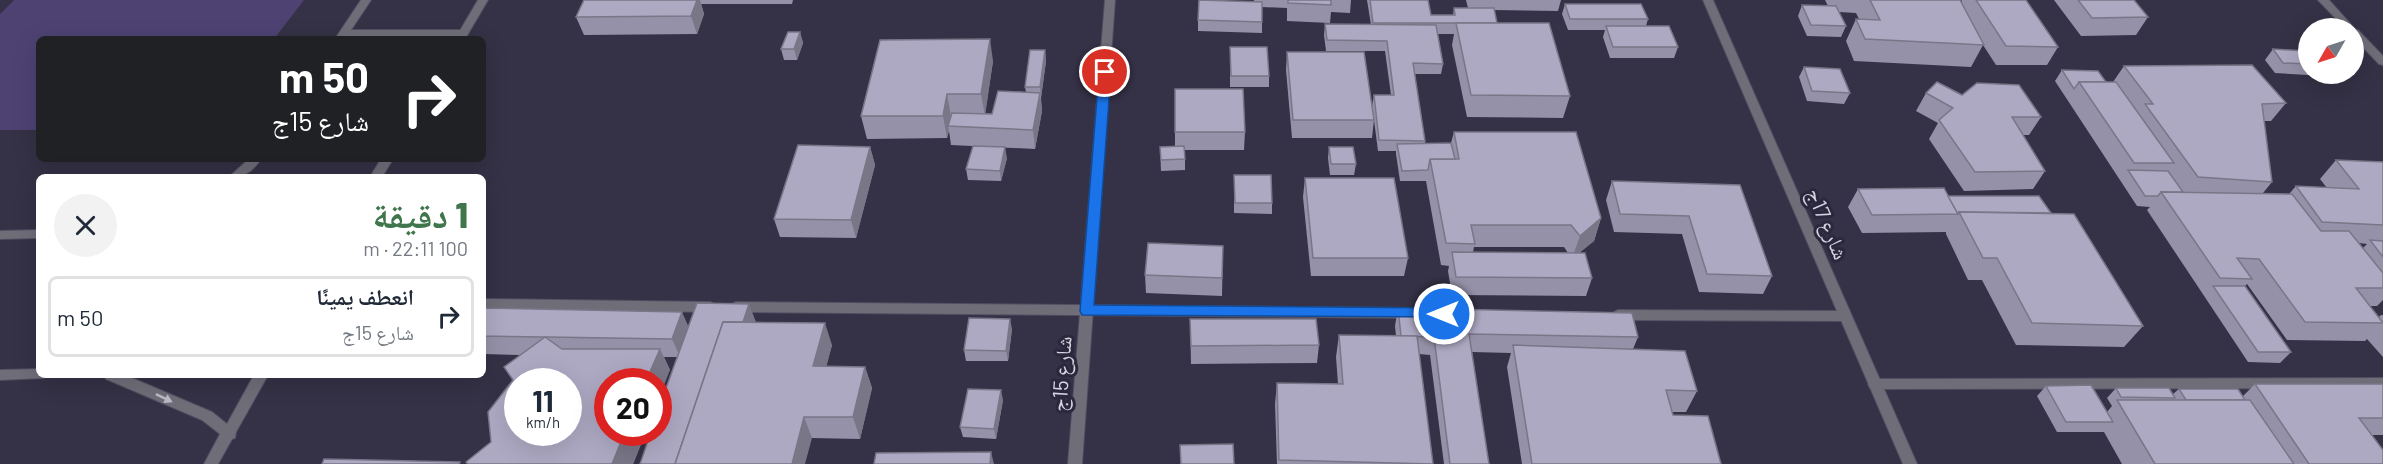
<!DOCTYPE html>
<html lang="ar">
<meta charset="utf-8">
<style>
:root{--surface:#fff;--page:#f2f2f3;--text:#1f2937;--muted:#747a83;--line:#e0e1e3;--accent:#3f764c}
body{margin:0;font-family:Barlow,"Noto Naskh Arabic",sans-serif;background:var(--page);color:var(--text);direction:rtl;height:100vh;display:flex;flex-direction:column;font-size:22px;white-space:nowrap}
*{box-sizing:border-box;margin:0}
p{font-size:20px;color:var(--muted)}
.icon{flex:none;width:33px;height:33px;fill:none;stroke:currentColor;stroke-width:2;stroke-linecap:round;stroke-linejoin:round}
.map{position:relative;flex:1;overflow:hidden;direction:ltr}
.drawer{position:absolute;left:36px;top:174px;width:450px;height:204px;display:flex;flex-direction:column;background:var(--surface);border-radius:9px;box-shadow:0 6px 24px #0002;direction:rtl}
.drawer>*{flex:none}
.hud{position:absolute;left:36px;top:36px;width:450px;height:126px;border-radius:9px;box-shadow:0 6px 24px #0002;direction:rtl;background:#202124;color:#fff;overflow:hidden}
.needle{width:39px;rotate:231deg}
.fabs{position:absolute;left:2298px;top:18px;display:grid;gap:12px}
.fabs a{display:grid;place-items:center;width:66px;height:66px;border-radius:50%;background:var(--surface);box-shadow:0 6px 24px #0002;font-size:30px}
.speed{position:absolute;left:504px;top:368px;display:flex;gap:12px;font-size:30px;font-weight:700;text-align:center}
.speed>*{display:grid;place-content:center;width:78px;height:78px;border-radius:50%;background:var(--surface);box-shadow:0 6px 24px #0002;line-height:1}
.speed small{font-size:15px;font-weight:400}
.speed .limit{border:9px solid #d22;background:#fff;color:#111}
.pin{position:absolute;display:grid;place-items:center;width:51px;height:51px;color:#fff;margin:-26px;border:3px solid #fff;border-radius:50%;box-shadow:0 2px 6px #0007}
.me{position:absolute;width:66px;margin:-33px;rotate:270deg;stroke-linejoin:round;filter:drop-shadow(0 0 4px #0008)}
.turn{display:flex;align-items:center;gap:21px;height:126px;padding:0 18px;font-size:27px}
.turn .icon{width:78px;height:78px;stroke-width:2.5}
.turn b{display:block;font-size:42px;line-height:51px}
.round{display:grid;place-items:center;flex:none;width:63px;height:63px;border-radius:32px;background:var(--page)}
.overview{display:flex;align-items:center;justify-content:space-between;height:102px;padding:0 18px}
h1{font-size:36px;font-weight:800;line-height:45px;color:var(--accent)}
ul{padding:0;list-style:none}
li{display:flex;align-items:center;gap:18px;height:81px;margin:0 12px 9px;padding:0 6px;border:3px solid var(--line);border-radius:9px}
li div{flex:1}
li b{display:block;font-size:22px}
li em{font-style:normal}
.map>svg:first-child{display:block}
.green{fill:#4d4272}
.lines{fill:none;stroke-linecap:round;stroke-linejoin:round}
.lane-casing{stroke:#524e62;stroke-width:2}
.street-casing{stroke:#524e62;stroke-width:2}
.lane{fill:#6f6d78;fill-rule:evenodd}
.street{fill:#6f6d78;fill-rule:evenodd}
.wall{fill:#9591a8;fill-rule:evenodd}
.shaded-wall{fill:#797688}
.building{fill:#ada9c3;stroke:#797688;stroke-width:1.5;fill-rule:evenodd}
.oneway{fill:#bcbac6}
.route{fill:#1a73e8;stroke:#114b97;stroke-width:1.5}
.labels{text-anchor:middle;stroke-width:6;stroke-linejoin:round;paint-order:stroke}
.street-label{font-size:21px;fill:#d5d3e0;stroke:#2b273c}
</style>
<div class="map">
<svg width="2383" height="464" viewBox="0 0 2383 464">
<rect width="100%" height="100%" fill="#353146"/>
<path class="green" d="M14,0H304L274,39H39V130H0V14Z"/>
<g class="lines">
<defs>
<g id="lane">
<path d="M361,0H371L351,30H463L468,33L463,36H346L345,39H335Z"/>
<path d="M249,159H261C252,172 245,177 229,177Z"/>
<path d="M39,230V238L0,239V231Z"/>
<path d="M483,299L710,302L714,304L716,307L714,310L710,312L483,309Z"/>
<path d="M736,302L1412,308L1416,310L1418,313L1416,316L1412,318L736,312L732,310L730,307L732,304Z"/>
<path d="M1618,310L1845,311L1849,313L1851,316L1849,319L1845,321L1618,320L1614,318L1612,315L1614,312Z"/>
<path d="M2383,378V388L1875,389L1870,388L1868,384L1870,380L1875,379Z"/>
</g>
<g id="street">
<path d="M478,0H488L465,39H455Z"/>
<path d="M1105,0H1115L1082,464H1068Z"/>
<path d="M1703,0H1713L1917,464H1903Z"/>
<path d="M2318,0H2329L2355,29L2358,30L2383,56V65L2379,64L2354,38V28H2345Z"/>
<path d="M381,159H393L382,177H370Z"/>
<path d="M39,369V375H45L44,378L0,380V370Z"/>
<path d="M104,375H125L212,412L227,424L254,375H268L236,432L235,438L232,439L218,464H204L220,434L202,420L106,379Z"/>
</g>
</defs>
<use href="#lane" class="lane-casing"/>
<use href="#street" class="street-casing"/>
<use href="#lane" class="lane"/>
<use href="#street" class="street"/>
</g>
<g class="wall">
<path d="M584,0H793L792,4H701L704,14L697,34L584,35L576,17Z"/>
<path d="M1254,0H1351L1350,13L1331,12L1330,23L1287,21V8L1262,7V33L1198,31V20L1254,1Z"/>
<path d="M1367,0H1428L1431,15H1453L1454,8H1468L1466,0H1561L1558,11L1494,10L1497,23L1570,96L1563,118L1467,117L1452,45L1454,34H1438L1443,64L1441,74H1415L1425,141V143H1451L1454,132L1601,218L1594,241L1579,253L1592,278L1586,296L1452,295L1448,271L1449,266L1441,265L1426,181H1400L1396,154V151H1378L1374,120L1372,138H1292L1286,70L1287,52L1372,106L1374,95H1391L1385,51H1326L1324,35L1325,24L1371,25ZM1474,247H1564L1568,253L1473,252Z"/>
<path d="M1825,0H1960L1961,2L1962,0H2026L2058,47L2047,65H1996L1983,45L1971,67L1854,61L1846,41L1856,19H1859L1856,13L1839,12L1846,26L1841,37L1807,36L1798,16L1802,5L1828,6Z"/>
<path d="M2054,0H2134L2148,17L2136,35L2081,36Z"/>
<path d="M1565,4L1648,19L1646,26L1678,47L1674,58H1610L1603,37L1605,30H1568L1562,14Z"/>
<path d="M800,32L803,43L797,60H784L781,49Z"/>
<path d="M1230,47L1269,76V87H1230Z"/>
<path d="M2273,49L2308,54L2309,74L2308,75L2275,73L2265,60Z"/>
<path d="M1045,50L1046,61L1041,98L1042,111L1035,149L951,145L949,131L947,138L867,139L861,116L993,61L985,114H992L1026,92L1025,87Z"/>
<path d="M2124,66L2286,103L2271,121H2264L2272,182L2263,193L2289,194L2296,186L2327,188L2320,179L2336,160L2383,162V300L2377,306H2370L2379,317L2381,315H2383V357L2367,339L2365,341L2287,340L2247,284L2245,286L2291,352L2280,363L2248,362L2147,210L2150,207L2137,206L2055,81L2062,70L2106,82H2113ZM2359,243L2367,244L2363,248Z"/>
<path d="M1804,67L1850,93L1844,104L1807,101L1799,77Z"/>
<path d="M1175,89L1245,132L1244,150H1185V170L1161,171L1160,147L1175,146Z"/>
<path d="M1926,93L1962,95L2041,117L2029,135H2023L2045,171L2033,189L1964,191L1929,139L1938,123L1916,111Z"/>
<path d="M870,147L875,165L856,238L780,237L774,219Z"/>
<path d="M1329,147L1356,164L1354,175H1330L1328,158Z"/>
<path d="M1007,158L1001,181L968,180L966,169Z"/>
<path d="M1234,175L1272,203V214L1234,213Z"/>
<path d="M1305,178L1408,258L1404,276H1311L1303,197Z"/>
<path d="M1612,181L1740,185L1772,276L1763,294L1699,292L1682,234L1614,232L1606,200Z"/>
<path d="M1858,189L1948,196L2051,213L2143,326L2124,347L2016,345L1982,280H1968L1946,234V232L1862,233L1848,207Z"/>
<path d="M1223,246L1222,296L1146,293L1145,275Z"/>
<path d="M483,308L688,326L756,322L832,345L826,366L865,367L872,388L860,439L812,438L677,357H664L670,370L608,432H646L633,464L491,442L513,380L521,355L483,354Z"/>
<path d="M1398,308L1638,337L1633,349L1697,391L1686,412H1672L1673,415L1721,464H1522L1507,367L1511,353L1472,352L1489,464H1444L1430,355L1419,354L1433,464H1277L1275,404L1277,383L1338,384L1336,357L1339,335L1396,336L1395,326Z"/>
<path d="M1190,319L1319,345L1317,363L1191,364Z"/>
<path d="M1012,329L1008,361H966L964,350Z"/>
<path d="M2255,384H2383V435H2372L2383,464H2122L2104,432H2057L2037,396L2046,386L2107,412L2112,406L2107,398L2116,388L2173,394L2179,389L2243,396Z"/>
<path d="M1003,400L996,439L963,437L960,427Z"/>
</g>
<g class="shaded-wall">
<path d="M697,0H700L704,14L697,34L691,16Z"/>
<path d="M800,32L803,43L797,60L794,49Z"/>
<path d="M990,39L993,61L985,116L981,94Z"/>
<path d="M1045,50L1046,61L1041,98L1040,87Z"/>
<path d="M1040,93L1042,111L1035,149L1033,130Z"/>
<path d="M947,94L951,116L948,126L949,131L947,138L943,116Z"/>
<path d="M870,147L875,165L856,238L851,220Z"/>
<path d="M1005,147L1007,158L1001,181L1000,171Z"/>
<path d="M1601,218L1594,241L1572,258L1580,236Z"/>
<path d="M749,304L756,322L742,326Z"/>
<path d="M682,312L690,330L680,357L672,339Z"/>
<path d="M1010,319L1012,329L1008,361L1006,351Z"/>
<path d="M825,323L832,345L821,388L813,366Z"/>
<path d="M660,349L670,370L658,400V381H646Z"/>
<path d="M865,367L872,388L860,439L853,417Z"/>
<path d="M1001,390L1003,400L996,439L994,429Z"/>
<path d="M804,417L812,438L805,464H792Z"/>
<path d="M625,432H646L633,464H612Z"/>
<path d="M991,452L994,464H990Z"/>
</g>
<g class="building">
<path d="M584,0H697L691,16L576,17Z"/>
<path d="M1199,0L1262,2V22L1198,20Z"/>
<path d="M1288,0H1331V5L1288,3Z"/>
<path d="M1370,0H1428L1431,15H1455L1454,8H1494L1497,23H1373Z"/>
<path d="M1870,0H1960L1984,45L1865,39L1856,19L1880,20Z"/>
<path d="M1976,0H2026L2058,47L2006,46Z"/>
<path d="M2078,0H2134L2148,17L2092,18Z"/>
<path d="M1565,4H1641L1648,19H1570Z"/>
<path d="M1802,5L1836,6L1846,26L1811,25Z"/>
<path d="M1456,23H1549L1570,96L1471,95Z"/>
<path d="M1325,24L1436,25L1443,64L1413,63L1425,141L1379,140L1374,95H1394L1387,41L1327,40Z"/>
<path d="M1606,26H1669L1678,47H1613Z"/>
<path d="M788,32H800L794,49H781Z"/>
<path d="M990,39L981,94H947L943,116H861L880,40Z"/>
<path d="M1230,47H1267L1269,76H1231Z"/>
<path d="M2273,49L2306,51L2308,54V64L2283,63Z"/>
<path d="M1030,50H1045L1040,87H1025Z"/>
<path d="M1287,52H1364L1374,120H1293Z"/>
<path d="M2252,65L2286,103L2262,104L2272,182L2198,177L2145,104H2153L2124,66Z"/>
<path d="M1804,67L1840,69L1850,93L1812,91Z"/>
<path d="M2062,70L2098,71L2106,82H2079L2074,89Z"/>
<path d="M1937,82L1962,95L1977,83L2019,85L2041,117H2012L2045,171L1975,172L1939,120L1953,108L1926,93Z"/>
<path d="M2079,82H2116L2174,163H2134Z"/>
<path d="M1175,89H1243L1245,132H1175Z"/>
<path d="M998,91L1040,93L1033,130L948,126L952,113L992,114Z"/>
<path d="M1454,132H1576L1601,218L1580,236L1571,225H1471L1475,244L1446,243L1430,159H1459Z"/>
<path d="M1451,143L1455,159H1430L1428,170L1402,171L1397,144Z"/>
<path d="M798,145L870,147L851,220L774,219Z"/>
<path d="M973,146L1005,147L1000,171L966,169Z"/>
<path d="M1184,146L1185,159L1161,160L1160,147Z"/>
<path d="M1329,147H1353L1356,164H1331Z"/>
<path d="M2336,160L2383,162V225L2322,222L2296,186L2359,189Z"/>
<path d="M2128,170L2168,171L2183,192H2161L2158,196H2145Z"/>
<path d="M1234,175H1271L1272,203H1235Z"/>
<path d="M1305,178H1394L1408,258H1313Z"/>
<path d="M1612,181L1740,185L1772,276L1707,274L1689,216L1620,214Z"/>
<path d="M1944,188L1958,214L1872,215L1858,189Z"/>
<path d="M2161,192L2292,194L2321,231H2349L2383,273V288H2356L2383,323L2305,322L2259,259L2237,258L2252,279L2220,278Z"/>
<path d="M1948,196H2039L2051,213L1959,212L1958,214Z"/>
<path d="M1959,212L2074,214L2143,326L2032,323L1997,258H1983Z"/>
<path d="M2370,240L2383,241V257Z"/>
<path d="M1148,243L1223,246L1222,278L1145,275Z"/>
<path d="M1452,252L1585,253L1592,278L1456,277Z"/>
<path d="M2213,286H2245L2291,352H2258Z"/>
<path d="M697,303L749,304L743,322H723L675,464H640L651,432H658V410Z"/>
<path d="M483,308L682,312L672,339L547,337H544L483,336Z"/>
<path d="M1398,308L1632,313L1638,337L1469,334L1489,464H1450L1434,337L1401,336Z"/>
<path d="M969,318L1010,319L1006,351L964,350Z"/>
<path d="M1190,319H1316L1319,345L1191,346Z"/>
<path d="M723,322L825,323L813,366L865,367L853,417H804L792,464H675Z"/>
<path d="M1339,335L1417,336L1433,464L1279,460L1277,383L1343,384Z"/>
<path d="M545,337L562,349H660L646,381H608V432H625L612,464H468L466,462L491,442L488,412L513,380L504,367ZM518,381H568V432H518Z"/>
<path d="M1513,345L1685,351L1697,391L1666,390L1673,415L1708,416L1721,464H1532Z"/>
<path d="M2255,384H2383V418H2359L2383,450V464H2309Z"/>
<path d="M2091,385L2113,422H2066L2046,386Z"/>
<path d="M2116,388H2169L2175,398L2121,397Z"/>
<path d="M968,389L1001,390L994,429L960,427Z"/>
<path d="M2179,389H2238L2245,400H2186Z"/>
<path d="M2117,400H2250L2294,464H2155Z"/>
<path d="M1233,444L1234,464H1181L1180,445Z"/>
<path d="M991,452L990,464H874L876,453Z"/>
<path d="M324,459L460,462L459,464H322Z"/>
</g>
<defs><path id="oneway-solid" d="M-6-.8H1V-3.2L6.5 0L1 3.2V.8H-6Z" transform="scale(1.5)"/></defs>
<use class="oneway" href="#oneway-solid" transform="translate(164 398) rotate(26)"/>
<path class="route" d="M1105,68L1111,72L1094,305L1444,308L1449,310L1451,314L1449,317L1082,315L1080,311L1099,72Z"/>
<g class="labels">
<g class="street-label">
<text transform="translate(1827 224) rotate(67)" y="7">شارع 17ج</text>
<text transform="translate(1062 374) rotate(-86)" y="7">شارع 15ج</text>
</g>
</g>
</svg>
<div class="fabs">
<a><svg class="needle" viewBox="-14 -14 28 28"><path d="M0-13l5 13h-10z" fill="#e53935"/><path d="M0 13l5-13h-10z" fill="#747a83"/></svg></a>
</div>
<div class="speed"><div>11<small>km/h</small></div><div class="limit">20</div></div>
<div class="pin" style="left:1105px;top:72px;background:#d93025"><svg class="icon" aria-label="arrive" viewBox="0 0 24 24"><path d="M6 21V4h12l-3 4 3 4H6"/></svg></div>
<svg class="me" style="left:1444px;top:314px" viewBox="-20 -20 40 40"><circle r="17" fill="#1a73e8" stroke="#fff" stroke-width="3"/><path d="M0-11L8 9 0 5-8 9z" fill="#fff"/></svg>
<div class="hud">
<div class="turn"><svg class="icon" aria-label="right" viewBox="0 0 24 24"><path d="M7 20v-9h11M14 6l5 5-5 5"/></svg><div><b>50 m</b>شارع 15ج</div></div>
</div>
<section class="drawer">
<div class="overview"><div><h1>1 دقيقة</h1><p>100 m · 22:11</p></div><a class="round"><svg class="icon" aria-label="close" viewBox="0 0 24 24"><path d="M6 6l12 12M18 6L6 18"/></svg></a></div>
<ul>
<li><svg class="icon" aria-label="right" viewBox="0 0 24 24"><path d="M7 20v-9h11M14 6l5 5-5 5"/></svg><div><b>انعطف يمينًا</b><p>شارع 15ج</p></div><em>50 m</em></li>
</ul>
</section>
</div>
